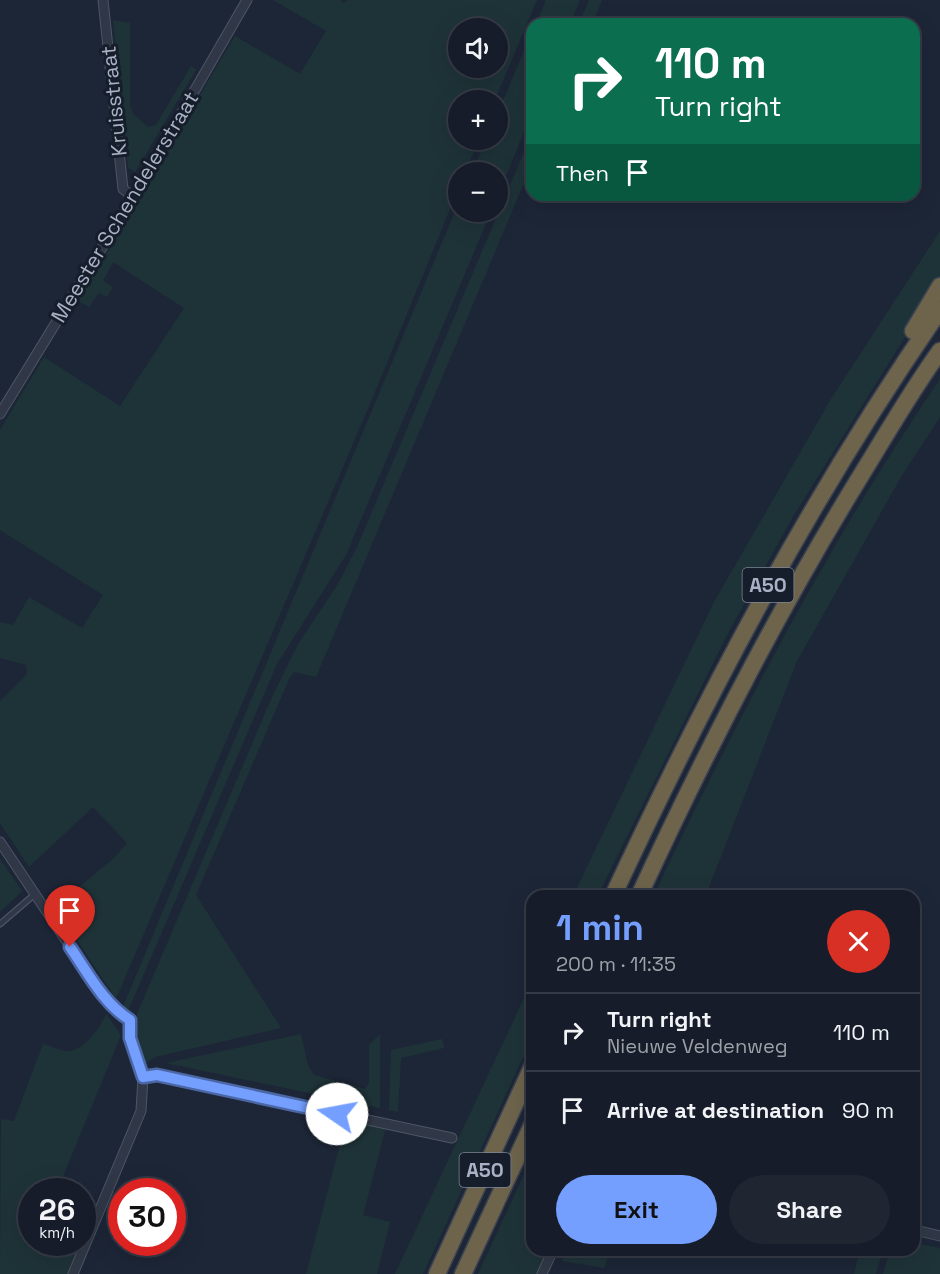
<!DOCTYPE html>
<meta charset="utf-8">
<style>
:root{--surface:#161c29;--page:#1f2531;--text:#f1f3f6;--muted:#9ea1a8;--line:#353a46;--accent:#749fff}
body{margin:0;font-family:"Space Grotesk",sans-serif;background:var(--page);color:var(--text);height:100vh;display:flex;flex-direction:column;font-size:22px;white-space:nowrap}
*{box-sizing:border-box;margin:0}
p{font-size:20px;color:var(--muted)}
.icon{flex:none;width:33px;height:33px;fill:none;stroke:currentColor;stroke-width:2;stroke-linecap:round;stroke-linejoin:round}
.map{position:relative;flex:1;overflow:hidden}
.details{position:absolute;left:526px;top:890px;width:394px;height:366px;display:flex;flex-direction:column;background:var(--surface);border-radius:18px;box-shadow:0 6px 24px #0002,0 0 0 2px var(--line)}
.details>*{flex:none}
.top-card{position:absolute;left:526px;top:18px;width:394px;height:183px;border-radius:18px;box-shadow:0 6px 24px #0002,0 0 0 2px var(--line);background:#0b6e4f;color:#fff;overflow:hidden}
.buttons{position:absolute;left:448px;top:18px;display:grid;gap:12px}
.buttons a{display:grid;place-items:center;width:60px;height:60px;border-radius:50%;background:var(--surface);box-shadow:0 6px 24px #0002,0 0 0 2px var(--line);font-size:30px}
.speed{position:absolute;left:18px;top:1178px;display:flex;gap:12px;font-size:30px;font-weight:700;text-align:center}
.speed>*{display:grid;place-content:center;width:78px;height:78px;border-radius:50%;background:var(--surface);box-shadow:0 6px 24px #0002,0 0 0 2px var(--line);line-height:1}
.speed small{font-size:15px;font-weight:400}
.speed .limit{border:9px solid #d22;background:#fff;color:#111}
.pin{position:absolute;display:grid;place-items:center;width:51px;height:51px;color:#fff;margin:-62px -26px;border-radius:50% 50% 50% 0;rotate:-45deg;box-shadow:0 0 6px #0007}
.pin .icon{rotate:45deg}
.me{position:absolute;width:66px;margin:-33px;rotate:282deg;stroke-linejoin:round;filter:drop-shadow(0 0 4px #0008)}
.turn{display:flex;align-items:center;gap:21px;height:126px;padding:0 30px;font-size:27px}
.turn .icon{width:78px;height:78px;stroke-width:2.5}
.turn b{display:block;font-size:42px;line-height:51px}
.then{display:flex;align-items:center;height:57px;padding:0 30px;background:#0003;gap:12px;font-size:22px}
.round{display:grid;place-items:center;flex:none;width:63px;height:63px;border-radius:32px;background:var(--page)}
.overview{display:flex;align-items:center;justify-content:space-between;height:102px;padding:0 30px}
h1{font-size:36px;font-weight:700;line-height:45px;color:var(--accent)}
.primary-button{display:flex;gap:12px;margin-top:auto;padding:12px 30px}
.primary-button a{flex:1;height:69px;border-radius:36px;background:var(--accent);color:#111;font-size:24px;font-weight:700;line-height:69px;text-align:center}
.primary-button a+a{background:var(--page);color:var(--text)}
ul{padding:0;list-style:none}
li{display:flex;align-items:center;gap:18px;height:78px;padding:0 30px;border-top:2px solid var(--line)}
li div{flex:1}
li b{display:block;font-size:22px}
li em{font-style:normal}
.map>svg:first-child{display:block}
.green{fill:#1e3338;fill-rule:evenodd}
.lines{fill:none;stroke-linecap:round;stroke-linejoin:round}
.service-casing{stroke:#4d5566;stroke-width:7}
.minor-casing{stroke:#4d5566;stroke-width:11}
.motorway-casing{stroke:#3b4251;stroke-width:19}
.service{stroke:#303847;stroke-width:4.5}
.minor{stroke:#303847;stroke-width:9}
.motorway{stroke:#6e644c;stroke-width:16}
.route-casing{stroke:#4b67a6;stroke-width:15}
.route{stroke:#749fff;stroke-width:10}
.labels{text-anchor:middle;stroke-width:6;stroke-linejoin:round;paint-order:stroke}
.shield{fill:#161d2b;stroke:#7d8597;stroke-width:1.5}
.shield-label{font-size:20px;font-weight:bold;fill:#a9b2c5}
.street-label{font-size:21px;fill:#a9b2c5;stroke:#161d2b}
</style>
<div class="map">
<svg width="940" height="1274" viewBox="0 0 940 1274">
<rect width="100%" height="100%" fill="#1d2637"/>
<g class="green">
<path d="M273,0H341L343,3L348,0H537L495,100H459V140H479L465,172H459V187L375,392L116,999L55,907L114,858L127,843L93,807L29,867L0,823V701L27,674L26,665L0,658V622L13,625L29,597L82,628L103,595L0,530V430L44,357L120,406L184,308L113,262L103,281L113,287L107,297L99,293L89,307L78,301L235,36L300,74L326,31ZM459,28H498V68H459Z"/>
<path d="M546,0H580L570,24H536Z"/>
<path d="M589,0H602L592,24H579Z"/>
<path d="M113,20L130,23V105L133,114L148,127L156,125L191,66L196,70L135,172L128,168Z"/>
<path d="M532,32V113L498,195V172H472L486,140H498V112Z"/>
<path d="M532,133V164L316,677L294,672L290,677L196,895L281,1028L155,1057L146,1063L134,1033L137,1014L272,697L298,644L338,584L357,547Z"/>
<path d="M459,202V212H491L346,555L277,664L128,1011L122,1009Z"/>
<path d="M940,231V281L794,515L728,633L598,895L573,896L714,602L831,399Z"/>
<path d="M940,379V417L901,477L797,661L706,895H654C738,717 829,542 940,379Z"/>
<path d="M0,859L22,891L0,912Z"/>
<path d="M532,981V1038L423,1274H395Z"/>
<path d="M106,1014L121,1035L57,1191H32V1242H81L80,1246L68,1274H0L1,1119L14,1121L43,1044C50,1046 59,1050 66,1051C82,1053 101,1027 106,1014Z"/>
<path d="M301,1034L308,1065L314,1075L365,1089L369,1083V1045L380,1034V1108L166,1063Z"/>
<path d="M442,1039L444,1048L401,1058L398,1112L389,1110L391,1050Z"/>
<path d="M347,1118L386,1127L363,1215L390,1222L377,1274H306Z"/>
<path d="M532,1157V1250H549L538,1274H478Z"/>
<path d="M915,1243L940,1248V1274H883L890,1250H915Z"/>
<path d="M568,1250H610L604,1268L562,1261Z"/>
<path d="M860,1250H883L876,1274H854Z"/>
</g>
<g class="lines">
<defs>
<path id="service" d="M0,924L35,894"/>
<g id="minor">
<path d="M103,0L123,189L133,197"/>
<path d="M0,414L133,197L247,0"/>
<path d="M0,842L106,1000L117,1012L130,1020V1038L143,1077L141,1111L73,1274"/>
<path d="M143,1077L157,1075L452,1138"/>
<path d="M915,1230L940,1236"/>
<path d="M542,1274L553,1250"/>
</g>
<g id="motorway">
<path d="M913,331L940,286"/>
<path d="M613,896C708,692 812,495 940,310"/>
<path d="M639,896C705,753 777,612 860,477C886,435 911,391 940,351"/>
<path d="M437,1274L532,1067"/>
<path d="M463,1274L532,1125"/>
</g>
</defs>
<use href="#service" class="service-casing"/>
<use href="#minor" class="minor-casing"/>
<use href="#motorway" class="motorway-casing"/>
<use href="#service" class="service"/>
<use href="#minor" class="minor"/>
<use href="#motorway" class="motorway"/>
</g>
<g class="lines">
<defs>
<path id="route" d="M70,947C88,973 103,1003 130,1020V1038L143,1077L157,1075L337,1114"/>
</defs>
<use href="#route" class="route-casing"/>
<use href="#route" class="route"/>
</g>
<g class="labels">
<g class="shield">
<rect x="742.5" y="568" width="51" height="34" rx="4.5"/>
<rect x="459.5" y="1153" width="51" height="34" rx="4.5"/>
</g>
<g class="shield-label">
<text x="768" y="592">A50</text>
<text x="485" y="1177">A50</text>
</g>
<g class="street-label">
<text transform="translate(114 101) rotate(-96)" y="7">Kruisstraat</text>
<text transform="translate(125 207) rotate(-59)" y="7">Meester Schendelerstraat</text>
</g>
</g>
</svg>
<div class="buttons">
<a><svg class="icon" aria-label="sound" viewBox="0 0 24 24"><path d="M4 9h4l5-4v14l-5-4H4zM17 9q2 3 0 6"/></svg></a>
<a>+</a>
<a>−</a>
</div>
<div class="speed"><div>26<small>km/h</small></div><div class="limit">30</div></div>
<div class="pin" style="left:70px;top:947px;background:#d93025"><svg class="icon" aria-label="arrive" viewBox="0 0 24 24"><path d="M6 21V4h12l-3 4 3 4H6"/></svg></div>
<svg class="me" style="left:337px;top:1114px" viewBox="-20 -20 40 40"><circle r="19" fill="#fff"/><path d="M0-13L10 11 0 6-10 11z" fill="#749fff"/></svg>
<div class="top-card">
<div class="turn"><svg class="icon" aria-label="right" viewBox="0 0 24 24"><path d="M7 20v-9h11M14 6l5 5-5 5"/></svg><div><b>110 m</b>Turn right</div></div>
<div class="then">Then<svg class="icon" aria-label="arrive" viewBox="0 0 24 24"><path d="M6 21V4h12l-3 4 3 4H6"/></svg></div>
</div>
<section class="details">
<div class="overview"><div><h1>1 min</h1><p>200 m · 11:35</p></div><a class="round" style="background:#d93025;color:#fff"><svg class="icon" aria-label="close" viewBox="0 0 24 24"><path d="M6 6l12 12M18 6L6 18"/></svg></a></div>
<ul>
<li><svg class="icon" aria-label="right" viewBox="0 0 24 24"><path d="M7 20v-9h11M14 6l5 5-5 5"/></svg><div><b>Turn right</b><p>Nieuwe Veldenweg</p></div><em>110 m</em></li>
<li><svg class="icon" aria-label="arrive" viewBox="0 0 24 24"><path d="M6 21V4h12l-3 4 3 4H6"/></svg><div><b>Arrive at destination</b></div><em>90 m</em></li>
</ul>
<div class="primary-button"><a>Exit</a><a>Share</a></div>
</section>
</div>
